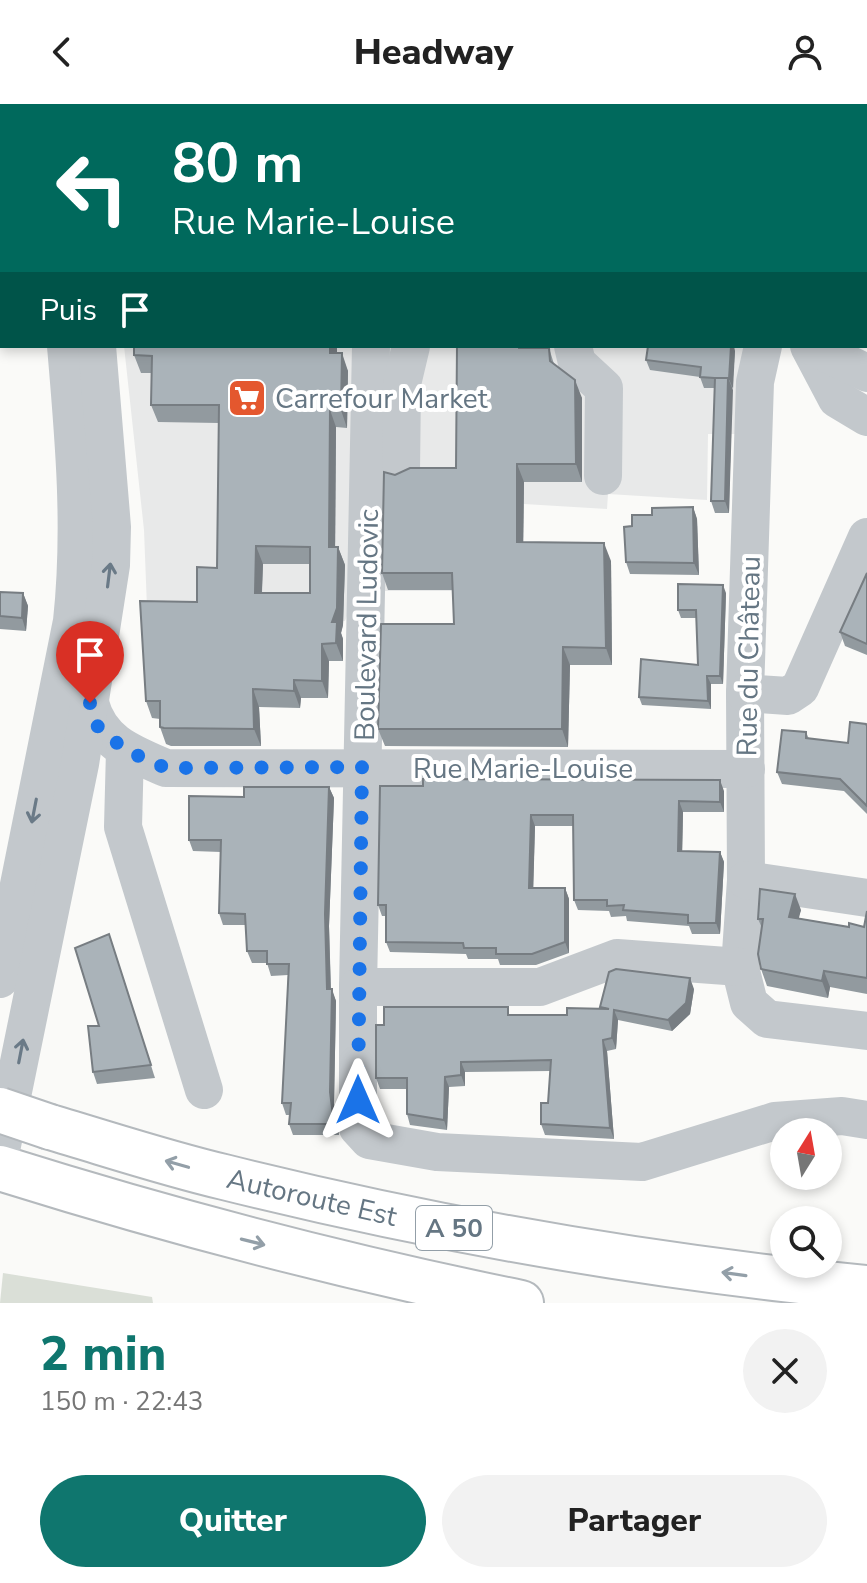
<!DOCTYPE html>
<html lang="fr">
<meta charset="utf-8">
<style>
:root{--surface:#fff;--page:#f2f2f2;--text:#222;--muted:#767676;--accent:#0f766e}
body{margin:0;font-family:"Nunito Sans",sans-serif;background:var(--page);color:var(--text);height:100vh;display:flex;flex-direction:column;font-size:30px;white-space:nowrap}
*{box-sizing:border-box;margin:0}
p{font-size:26px;color:var(--muted)}
.icon{flex:none;width:44px;height:44px;fill:none;stroke:currentColor;stroke-width:2;stroke-linecap:round;stroke-linejoin:round}
.map{position:relative;height:1199px;overflow:hidden}
.details{display:flex;flex-direction:column;background:var(--surface);flex:1}
.details>*{flex:none}
.top-card{position:absolute;left:0px;top:0px;width:868px;height:244px;box-shadow:0 4px 12px #0003;background:#00695c;color:#fff;overflow:hidden}
.needle{width:52px;rotate:11deg}
.fabs{position:absolute;left:770px;top:1014px;display:grid;gap:16px}
.fabs a{display:grid;place-items:center;width:72px;height:72px;border-radius:50%;background:var(--surface);box-shadow:0 4px 12px #0003;font-size:40px}
.pin{position:absolute;display:grid;place-items:center;width:68px;height:68px;color:#fff;margin:-82px -34px;border-radius:50% 50% 50% 0;rotate:-45deg;box-shadow:0 0 8px #0007}
.pin .icon{rotate:45deg}
.me{position:absolute;width:88px;margin:-44px;rotate:0deg;stroke-linejoin:round;filter:drop-shadow(0 0 6px #0008)}
.turn{display:flex;align-items:center;gap:28px;height:168px;padding:0 40px;font-size:36px}
.turn .icon{width:104px;height:104px;stroke-width:2.5}
.turn b{display:block;font-size:56px;line-height:68px}
.then{display:flex;align-items:center;height:76px;padding:0 40px;background:#0003;gap:16px;font-size:30px}
.round{display:grid;place-items:center;flex:none;width:84px;height:84px;border-radius:42px;background:var(--page)}
.head{display:flex;align-items:center;justify-content:space-between;height:136px;padding:0 40px}
h1{font-size:48px;font-weight:800;line-height:60px;color:var(--accent)}
.primary-button{display:flex;gap:16px;margin-top:auto;padding:16px 40px}
.primary-button a{flex:1;height:92px;border-radius:48px;background:var(--accent);color:#fff;font-size:32px;font-weight:800;line-height:92px;text-align:center}
.primary-button a+a{background:var(--page);color:var(--text)}
header{display:flex;justify-content:space-between;align-items:center;height:104px;padding:0 40px;background:var(--surface);font-size:36px;font-weight:800}
.map>svg:first-child{display:block}
.built{fill:#e8e9e9}
.green{fill:#dadfd7}
.lines{fill:none;stroke-linecap:round;stroke-linejoin:round}
.highway-casing{stroke:#b4b9bd;stroke-width:48}
.minor{stroke:#c3c8cc;stroke-width:38}
.highway{stroke:#fff;stroke-width:44}
.highway-bridge-casing{stroke:#b4b9bd;stroke-width:48;stroke-linecap:butt}
.highway-bridge{stroke:#fff;stroke-width:44}
.wall{fill:#929a9f;fill-rule:evenodd}
.shaded-wall{fill:#777d82}
.building{fill:#aab3b9;stroke:#777d82;stroke-width:2;fill-rule:evenodd}
.oneway{stroke:#6a7a87}
.oneway2{stroke:#939fa8}
.route{stroke:#1a73e8;stroke-width:14;stroke-dasharray:0 25.2}
.labels{text-anchor:middle;stroke-width:8;stroke-linejoin:round;paint-order:stroke}
.shield{fill:#fff;stroke:#939fa8;stroke-width:2}
.shield-label{font-size:26px;font-weight:bold;fill:#657683}
.poi-label{font-size:28px;fill:#657683;stroke:#fff;text-anchor:start}
.street-label{font-size:28px;fill:#657683;stroke:#fff}
</style>
<header><svg class="icon" aria-label="back" viewBox="0 0 24 24"><path d="M15 5l-7 7 7 7"/></svg>Headway<svg class="icon" aria-label="person" viewBox="0 0 24 24"><circle cx="12" cy="8" r="4"/><path d="M4 21q1-7 8-7t8 7"/></svg></header>
<div class="map">
<svg width="867" height="1199" viewBox="0 0 867 1199">
<rect width="100%" height="100%" fill="#fafaf8"/>
<path class="built" d="M124,242H748L745,330H708L707,396L608,390L607,405L524,400L523,487H357L345,517L272,516L149,556L144,426Z"/>
<g class="green">
<path d="M408,0H867V165L866,2Z"/>
<path d="M3,1169L152,1193L153,1199H0Z"/>
</g>
<g class="lines">
<defs>
<g id="highway">
<path d="M50,1023C108,1040 165,1059 224,1073C436,1126 650,1163 867,1184"/>
<path d="M0,1064C172,1118 344,1163 521,1199"/>
</g>
</defs>
<use href="#highway" class="highway-casing"/>
<g class="minor">
<path d="M41,0V2"/>
<path d="M77,0V2"/>
<path d="M360,0L365,2"/>
<path d="M494,2L495,0"/>
<path d="M823,2L824,0"/>
<path d="M866,145H867"/>
<path d="M866,206L867,207"/>
<path d="M371,242L358,883V1024L369,1036L437,1048L642,1058L775,1017L842,1012L867,1016"/>
<path d="M573,242L577,259L604,284L603,372"/>
<path d="M763,242L755,278L745,589L746,776L740,863L749,899L767,915L867,927"/>
<path d="M809,242L837,295L867,313"/>
<path d="M811,242L867,269"/>
<path d="M401,367L402,280L411,242"/>
<path d="M745,589L788,592L800,584L867,433"/>
<path d="M90,599C100,638 131,649 166,664L746,665"/>
<path d="M125,646L123,723L204,986"/>
<path d="M746,776L867,794"/>
<path d="M0,875L72,517C82,424 74,335 66,242"/>
<path d="M358,883H540L617,854L740,863"/>
<path d="M0,1051L80,660L111,461L112,423L97,242"/>
</g>
<use href="#highway" class="highway"/>
<defs>
<path id="highway-bridge" d="M0,1006L50,1023"/>
</defs>
<use href="#highway-bridge" class="highway-bridge-casing"/>
<use href="#highway-bridge" class="highway-bridge"/>
</g>
<g class="wall">
<path d="M0,165H2V233L0,234Z"/>
<path d="M457,242H521V244H549L554,260L582,294V378H524L523,438L611,457L612,561H570L568,643L385,642L378,625L454,520L453,486H388L382,469L395,371L456,364Z"/>
<path d="M735,247L732,285L729,409H715L711,397L715,284H704L700,273L650,266L646,256Z"/>
<path d="M337,249L348,267L347,324L336,323L335,443H338L345,461L343,521L341,529L343,535V557H329L328,594H301L300,604L259,603L261,642H171L166,640L160,623V615L152,614L146,597L197,498L217,464L219,319L158,318L151,301V269H141L134,251ZM263,460H310V489H262Z"/>
<path d="M693,403L697,415L699,471L630,470L626,458L632,422L652,411Z"/>
<path d="M867,469V551L845,542L840,528Z"/>
<path d="M0,488L23,489L28,502L26,527L0,525Z"/>
<path d="M726,489L723,580H711V605L642,601L639,593L698,561L696,514H681L678,506Z"/>
<path d="M867,622V710L844,687L782,680L777,668L806,628L809,635L848,639Z"/>
<path d="M380,682L724,687V708H683L682,747L720,748L724,758L720,830H692L689,822L627,817L626,812L611,813L609,807L578,806L574,796L573,722H535L533,784H565L569,795V849L536,861H500L498,855H468L466,850L390,848L386,838V812H382L378,801Z"/>
<path d="M329,683L334,694L329,822L331,885L336,897L334,1000L339,1031H293L289,1020L290,1011H286L282,999L288,871L271,872L267,859H252L247,847L246,821H223L219,809L221,748L193,747L189,736L244,693Z"/>
<path d="M801,806L798,814L849,823H864L867,807V890L830,883L828,894L767,882L761,865L762,824L758,815Z"/>
<path d="M109,830L155,974L97,980L93,968Z"/>
<path d="M694,885L690,910L672,927L618,916L616,945L607,947L614,1035L545,1031L541,1020L548,999L550,967L465,968V982L449,983L447,1026L410,1021L407,1010V985H380L376,974L384,921L511,911H567Z"/>
</g>
<g class="shaded-wall">
<path d="M330,242H337V267L330,249Z"/>
<path d="M731,242H734L735,247L733,285L729,275Z"/>
<path d="M342,249L348,267L347,324L341,306Z"/>
<path d="M728,274L733,286L729,409L725,397Z"/>
<path d="M575,276L582,294V378L576,360Z"/>
<path d="M330,306L336,323L335,460L329,443Z"/>
<path d="M517,360L524,378L523,456L517,438Z"/>
<path d="M693,403L697,415L699,471L694,459Z"/>
<path d="M604,439L611,457L612,561L606,544Z"/>
<path d="M256,442L263,460L261,506L255,489Z"/>
<path d="M338,443L345,461L343,521L341,529L343,535V557L336,539L332,518Z"/>
<path d="M723,481L726,489L723,580L720,572Z"/>
<path d="M23,489L28,502L26,527L22,514Z"/>
<path d="M322,540L329,557L328,594L322,577Z"/>
<path d="M563,543L570,561L568,643L562,625Z"/>
<path d="M707,572L711,580V605L708,597Z"/>
<path d="M294,576L301,594L300,604L294,587Z"/>
<path d="M253,585L259,603L261,642L254,625Z"/>
<path d="M720,676L724,687V708L720,698Z"/>
<path d="M329,683L334,694L329,822L331,896L327,885L325,810Z"/>
<path d="M679,697L683,708L682,758L678,747Z"/>
<path d="M531,711L535,722L533,795L529,784Z"/>
<path d="M720,748L724,758L720,830L716,819Z"/>
<path d="M565,784L569,795V849L565,838Z"/>
<path d="M795,790L801,806L795,829L789,813Z"/>
<path d="M824,867L830,883L828,894L822,877Z"/>
<path d="M690,874L694,885L690,910L672,927L668,916Z"/>
<path d="M332,885L336,897L334,1000L339,1031L334,1020L330,988Z"/>
<path d="M614,906L618,916L616,945L612,934Z"/>
<path d="M603,936L607,947L614,1035L610,1024Z"/>
<path d="M461,958L465,968V982L461,971Z"/>
<path d="M445,973L449,983L447,1026L444,1016Z"/>
</g>
<g class="building">
<rect x="0" y="165" width="2" height="52"/>
<path d="M134,242H330V249H342L341,306H330L329,443H338L337,504L332,518H337L336,539L322,540V577L294,576V587L253,585L254,625L164,624L160,623V597H146L140,497L197,498V463L217,464L219,301H151L152,252L134,251ZM256,442L310,443V489H255Z"/>
<path d="M457,242H519V244H549L550,257L575,276L576,360H517V438L604,439L606,544L563,543L562,625H378L381,520H454L452,469H382L384,368L395,371L410,364H456Z"/>
<path d="M648,242H731L729,275L700,273L701,263L646,256Z"/>
<path d="M715,274H728L725,397H711Z"/>
<path d="M693,403L694,459L626,458L624,423L632,422V411H652V404Z"/>
<path d="M867,469V540L840,528Z"/>
<path d="M678,480L723,481L720,572H707L708,597L639,593L641,555L698,561L696,506H678Z"/>
<path d="M0,488L23,489L22,514L0,512Z"/>
<path d="M850,618L866,620L867,622V702L840,675L777,668L782,626L806,628V634L848,639Z"/>
<path d="M423,675L720,676V698L679,697L678,747L720,748L716,819H688V811L623,806L624,801L607,802V796H574L573,711H531L529,784H565V838L532,850H496V844H464L463,839L386,838V801H378L380,682H423Z"/>
<path d="M244,683H329L325,810L327,885H332L330,988L334,1020H289L291,999H282L289,860H267V847H247L245,810L219,809L221,736H189V692L244,693Z"/>
<path d="M760,785L795,790L789,813L849,823V819L864,823L867,807V874L824,867L822,877L761,865L758,850L763,815H758Z"/>
<path d="M109,830L151,961L93,968L88,922H99L75,844Z"/>
<path d="M616,865L690,874L686,899L668,916L614,906L612,934L603,936L610,1024L541,1020V999H548L551,956L461,958V971L445,973L444,1016L407,1010V974H376V921H384V903H508V911H567V904L609,905L600,903L609,868Z"/>
</g>
<defs><path id="oneway-shaft" d="M-6 0H5M1.5-3L5.5 0L1.5 3" fill="none" stroke-width="1.6" stroke-linecap="round" stroke-linejoin="round" transform="scale(2)"/></defs>
<g class="oneway">
<use href="#oneway-shaft" transform="translate(109 471) rotate(-83)"/>
<use href="#oneway-shaft" transform="translate(34 707) rotate(101)"/>
<use href="#oneway-shaft" transform="translate(21 947) rotate(-79)"/>
</g>
<g class="oneway2">
<use href="#oneway-shaft" transform="translate(177 1060) rotate(-164)"/>
<use href="#oneway-shaft" transform="translate(253 1138) rotate(14)"/>
<use href="#oneway-shaft" transform="translate(734 1170) rotate(-172)"/>
</g>
<g class="lines">
<path class="route" d="M90,599L95,620L125,646L166,664L362,663L358,996"/>
</g>
<defs>
<symbol id="supermarket-square" viewBox="-11 -11 22 22"><rect x="-9" y="-9" width="18" height="18" rx="4" fill="#e4572e" stroke="#fff"/><path d="M-6-5.5h2.5l.6 2H6L4.5 2H-2.5L-4.4-4H-6ZM-1.5 3.2a1.3 1.3 0 1 0 .1 0ZM3 3.2a1.3 1.3 0 1 0 .1 0Z" fill="#fff"/></symbol>
</defs>
<g fill-rule="evenodd">
<use href="#supermarket-square" x="225" y="272" width="44" height="44"/>
</g>
<g class="labels">
<rect class="shield" x="416" y="1102" width="76" height="44" rx="6"/>
<g class="shield-label">
<text x="454" y="1133">A 50</text>
</g>
<g class="poi-label">
<text x="275" y="304">Carrefour Market</text>
</g>
<g class="street-label">
<text transform="translate(366 521) rotate(-89)" y="10">Boulevard Ludovic</text>
<text transform="translate(748 552) rotate(-89)" y="10">Rue du Château</text>
<text x="523" y="674">Rue Marie-Louise</text>
<text transform="translate(312 1093) rotate(13)" y="10">Autoroute Est</text>
</g>
</g>
</svg>
<div class="fabs">
<a><svg class="needle" viewBox="-14 -14 28 28"><path d="M0-13l5 13h-10z" fill="#e53935"/><path d="M0 13l5-13h-10z" fill="#767676"/></svg></a>
<a><svg class="icon" aria-label="search" viewBox="0 0 24 24"><circle cx="10" cy="10" r="6"/><path d="M15 15l6 6"/></svg></a>
</div>
<div class="pin" style="left:90px;top:599px;background:#d93025"><svg class="icon" aria-label="arrive" viewBox="0 0 24 24"><path d="M6 21V4h12l-3 4 3 4H6"/></svg></div>
<svg class="me" style="left:358px;top:996px" viewBox="-20 -20 40 40"><path d="M0-17L14 15 0 8-14 15z" fill="#1a73e8" stroke="#fff" stroke-width="4"/></svg>
<div class="top-card">
<div class="turn"><svg class="icon" aria-label="left" viewBox="0 0 24 24"><path d="M17 20v-9H6M10 6l-5 5 5 5"/></svg><div><b>80 m</b>Rue Marie-Louise</div></div>
<div class="then">Puis<svg class="icon" aria-label="arrive" viewBox="0 0 24 24"><path d="M6 21V4h12l-3 4 3 4H6"/></svg></div>
</div>
</div>
<section class="details">
<div class="head"><div><h1>2 min</h1><p>150 m · 22:43</p></div><a class="round"><svg class="icon" aria-label="close" viewBox="0 0 24 24"><path d="M6 6l12 12M18 6L6 18"/></svg></a></div>
<div class="primary-button"><a>Quitter</a><a>Partager</a></div>
</section>
